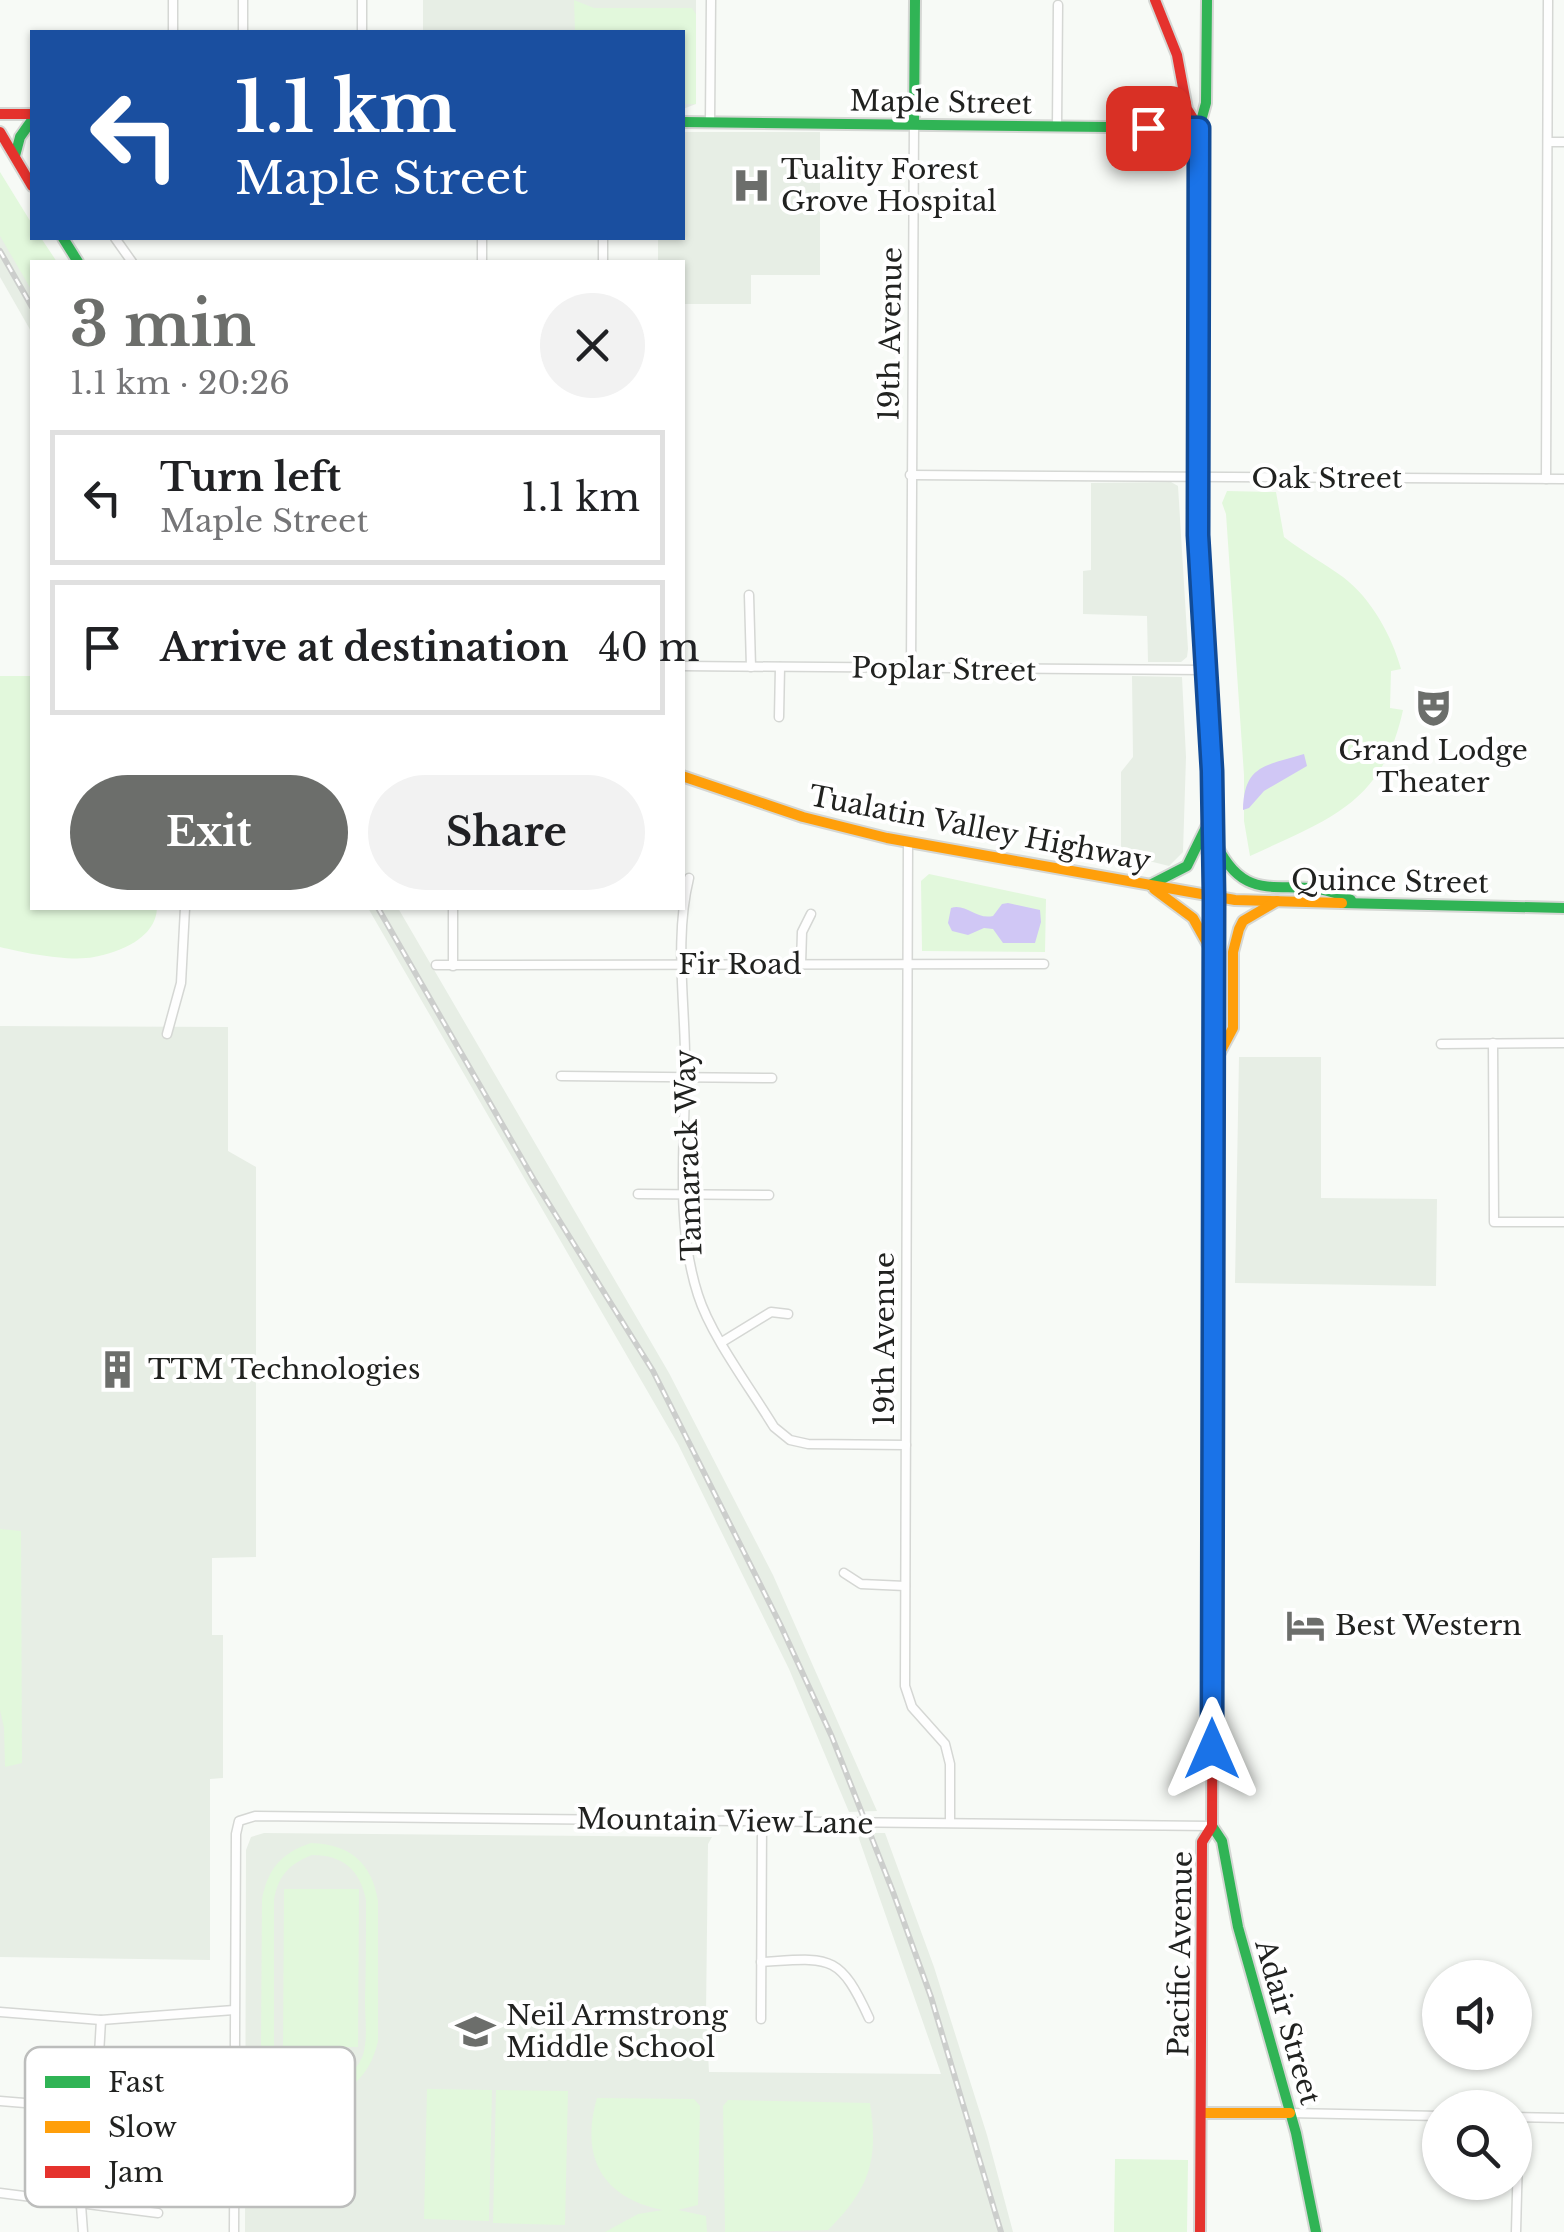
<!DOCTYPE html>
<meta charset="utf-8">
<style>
:root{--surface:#fff;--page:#f2f2f2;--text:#202124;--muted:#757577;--line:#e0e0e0;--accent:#6c6e6b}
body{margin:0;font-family:"Libre Baskerville",serif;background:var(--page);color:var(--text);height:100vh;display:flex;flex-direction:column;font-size:38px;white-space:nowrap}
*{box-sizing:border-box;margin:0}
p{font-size:32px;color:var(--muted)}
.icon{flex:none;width:55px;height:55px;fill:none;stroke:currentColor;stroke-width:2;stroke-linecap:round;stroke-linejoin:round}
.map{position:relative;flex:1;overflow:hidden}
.side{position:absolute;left:30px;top:260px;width:655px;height:650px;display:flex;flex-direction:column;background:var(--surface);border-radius:0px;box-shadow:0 2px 8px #0004}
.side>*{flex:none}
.banner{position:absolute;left:30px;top:30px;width:655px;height:210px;border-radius:0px;box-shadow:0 2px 8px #0004;background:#1a4fa0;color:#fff;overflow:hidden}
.tools{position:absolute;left:1422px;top:1960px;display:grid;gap:20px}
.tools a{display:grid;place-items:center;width:110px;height:110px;border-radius:50%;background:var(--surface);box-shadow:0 2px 8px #0004;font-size:50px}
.pin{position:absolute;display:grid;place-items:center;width:85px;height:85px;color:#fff;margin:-42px;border-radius:20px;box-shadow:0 5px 15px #0006}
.me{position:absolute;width:110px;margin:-55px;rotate:0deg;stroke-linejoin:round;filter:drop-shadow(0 0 8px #0008)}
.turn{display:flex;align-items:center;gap:35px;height:210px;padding:0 40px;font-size:45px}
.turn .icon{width:130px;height:130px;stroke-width:2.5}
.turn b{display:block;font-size:70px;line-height:85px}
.round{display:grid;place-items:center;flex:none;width:105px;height:105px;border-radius:52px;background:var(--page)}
.head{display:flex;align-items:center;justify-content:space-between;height:170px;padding:0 40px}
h1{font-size:60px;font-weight:700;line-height:75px;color:var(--accent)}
.button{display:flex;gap:20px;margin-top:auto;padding:20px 40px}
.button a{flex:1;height:115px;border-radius:60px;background:var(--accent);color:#fff;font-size:40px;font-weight:700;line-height:115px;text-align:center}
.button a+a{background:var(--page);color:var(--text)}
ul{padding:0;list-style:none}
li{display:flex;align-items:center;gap:30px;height:135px;margin:0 20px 15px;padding:0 20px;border:5px solid var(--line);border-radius:0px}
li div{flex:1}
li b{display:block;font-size:38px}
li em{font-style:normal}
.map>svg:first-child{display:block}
.built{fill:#e7eee5}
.green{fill:#e2f8dc;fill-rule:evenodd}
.water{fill:#d0c7f5}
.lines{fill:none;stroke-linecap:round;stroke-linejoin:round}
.street-casing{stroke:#d5d7d4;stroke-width:11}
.fast-casing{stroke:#d5d7d4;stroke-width:14}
.slow-casing{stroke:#d5d7d4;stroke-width:14}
.jam-casing{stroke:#d5d7d4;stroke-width:14}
.street{stroke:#fefefe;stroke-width:8}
.fast{stroke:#30b455;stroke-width:10}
.slow{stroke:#ff9f0a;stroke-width:10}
.jam{stroke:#e5322d;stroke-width:10}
.rail-casing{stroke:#cccecc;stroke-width:6}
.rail{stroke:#fff;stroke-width:2.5;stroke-dasharray:8;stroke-linecap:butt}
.route-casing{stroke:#114b97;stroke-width:25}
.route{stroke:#1a73e8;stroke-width:18}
.labels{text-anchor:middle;stroke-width:8;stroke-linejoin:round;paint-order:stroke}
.street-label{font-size:28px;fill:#212220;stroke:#fff}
.poi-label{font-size:28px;fill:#212220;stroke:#fff;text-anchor:start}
.key{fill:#fff;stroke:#bcbdbc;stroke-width:2.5}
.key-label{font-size:28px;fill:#212220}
</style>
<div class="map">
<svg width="1564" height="2232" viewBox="0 0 1564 2232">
<rect width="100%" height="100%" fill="#f7faf6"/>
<g class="built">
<path d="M423,0H696V104L683,109L682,32H423Z"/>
<path d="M683,132H820V275H751V304H683L682,262H658V238H682Z"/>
<path d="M0,226L32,281V333L0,277Z"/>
<path d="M1091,483L1171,482L1178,486L1188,649L1187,657L1181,662H1148L1147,616L1083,614V571L1091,570Z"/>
<path d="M1132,676L1182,677L1186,757L1183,852L1169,866L1121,854V772L1133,757Z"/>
<path d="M368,908H398L669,1373L773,1575L877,1811L849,1812L789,1669L678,1444Z"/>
<path d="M0,1026L228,1027V1151L256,1167V1557L212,1558V1635H223V1778L210,1779V1960L0,1957Z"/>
<path d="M1239,1057H1321V1198L1437,1199L1436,1286L1235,1283Z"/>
<path d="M264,1833L712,1837L708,1844L706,2015L709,2072L941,2074L857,1833H885L934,1967L987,2135L1013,2232H245L246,1850L251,1837Z"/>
</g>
<g class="green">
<path d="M574,0L594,8H692L696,14V104H683L682,32H575Z"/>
<path d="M0,172L32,224V238H41L57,262H32V291L0,236Z"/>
<path d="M1227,491L1276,492L1284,537C1303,552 1324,563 1343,577C1371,598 1392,636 1401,669L1391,671L1390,708L1403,710C1383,803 1330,819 1250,856L1244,821V775L1226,514L1222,503Z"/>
<path d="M0,676H32V908H157C156,938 120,952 94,957C70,962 24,953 0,947Z"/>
<path d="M929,874L1046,899L1045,952L922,951L921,881Z"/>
<path d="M0,1529L21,1531L22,1763L5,1767L4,1728L0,1710Z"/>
<path d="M311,1843C350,1844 372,1863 378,1901V2041C362,2114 281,2116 261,2045L262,1899C268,1869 281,1853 311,1843ZM312,1855C343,1855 360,1870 366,1900C366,1934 366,1967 365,2001C365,2018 368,2038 363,2055C356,2074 335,2088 314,2086C291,2083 280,2065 274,2045V1900C278,1876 289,1864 312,1855Z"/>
<path d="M284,1889H359L358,2047H283Z"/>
<path d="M427,2089L492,2090L489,2221L424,2219Z"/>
<path d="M496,2090L568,2091L565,2225L493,2223Z"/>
<path d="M597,2098L694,2099L700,2106L698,2205L678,2210L706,2216L707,2232H605L638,2214L663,2210C602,2198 580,2157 597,2098Z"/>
<path d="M728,2100L870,2103C879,2161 869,2189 828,2230L725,2232L723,2106Z"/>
<path d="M1115,2159L1188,2160L1187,2232H1114Z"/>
</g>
<g class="water">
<path d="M1304,754L1307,766L1264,791L1249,808L1243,810C1244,764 1266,766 1304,754Z"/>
<path d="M1008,903L1040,910L1041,922L1035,943H1003L993,929L984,928L968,935L952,931L948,923L951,908C966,903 976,920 993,916L1002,904Z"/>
</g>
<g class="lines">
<defs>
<g id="street">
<path d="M173,0V32"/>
<path d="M362,0V32"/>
<path d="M243,32V0"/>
<path d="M710,122L711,0"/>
<path d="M1057,127L1058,5"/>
<path d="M1548,142H1564"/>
<path d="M115,238L132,262"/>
<path d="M482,262V238"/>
<path d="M603,262V238"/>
<path d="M910,475L1564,479"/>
<path d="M1546,479L1548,0"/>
<path d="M749,595L751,667"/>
<path d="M682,666L1205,670"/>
<path d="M911,669L914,124"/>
<path d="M779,717L780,667"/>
<path d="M908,841L905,1686L912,1707L945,1744L950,1764V1822"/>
<path d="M689,878C675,935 684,994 685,1052C687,1132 673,1218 698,1295C711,1336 751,1389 774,1427L790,1440L808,1444L906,1445"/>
<path d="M801,964L802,932L811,914"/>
<path d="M436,965L1044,964"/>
<path d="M453,966V908"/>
<path d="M167,1034L181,983L185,908"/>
<path d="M1493,1043L1494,1222H1564"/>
<path d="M1441,1044L1564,1043"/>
<path d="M561,1076L772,1078"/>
<path d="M638,1194L769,1195"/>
<path d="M722,1342L771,1312L788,1314"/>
<path d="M844,1573L861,1584L905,1586"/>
<path d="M761,1962C829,1958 839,1952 869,2018"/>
<path d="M0,2012L101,2020L234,2010"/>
<path d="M761,2019L762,1821"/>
<path d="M0,2101L159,2114"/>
<path d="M1290,2113L1440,2116"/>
<path d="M1515,2117L1564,2118"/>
<path d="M0,2193L158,2213"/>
<path d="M83,2232L81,2205L97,2089L101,2020"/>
<path d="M234,2232L236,1834L239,1821L255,1816L1212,1826"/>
<path d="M1516,2232L1519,2117"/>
</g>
<g id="fast">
<path d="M1207,0L1206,103L1199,128L1198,535L1212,819"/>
<path d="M682,122L1199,128"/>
<path d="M914,124L915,0"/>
<path d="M15,156L20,137L32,120"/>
<path d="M63,238L78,262"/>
<path d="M1213,837C1248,919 1290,867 1351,900"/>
<path d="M1150,885L1187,866L1212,815"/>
<path d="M1342,903L1564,908"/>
<path d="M1212,1826L1222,1841L1238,1927L1296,2133L1316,2232"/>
</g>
<g id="slow">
<path d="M682,776L803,817L887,838L1235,900L1342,903"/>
<path d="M1154,889L1193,918L1212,952"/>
<path d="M1216,1060L1233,1028V952L1239,929L1243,921L1277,901"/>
<path d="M1213,1581L1214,896"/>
<path d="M1201,2113H1290"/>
</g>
<g id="jam">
<path d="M1155,0L1177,55L1187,109L1199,128"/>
<path d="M0,114H32"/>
<path d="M0,132L32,186"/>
<path d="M1213,843L1214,896"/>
<path d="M1200,2232L1202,1842L1212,1826L1213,1581"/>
</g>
</defs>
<use href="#street" class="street-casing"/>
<use href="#fast" class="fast-casing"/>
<use href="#slow" class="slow-casing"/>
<use href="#jam" class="jam-casing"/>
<use href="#street" class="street"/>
<use href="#fast" class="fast"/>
<use href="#slow" class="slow"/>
<use href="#jam" class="jam"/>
<defs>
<g id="rail">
<path d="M0,251L32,307"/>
<path d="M378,908L534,1180L653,1371L780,1624L832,1737L893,1892L931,1997L1001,2232"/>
</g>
</defs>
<use href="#rail" class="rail-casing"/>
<use href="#rail" class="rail"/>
</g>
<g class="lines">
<defs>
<path id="route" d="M1148,128H1199L1198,535L1212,771L1214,896L1212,1749"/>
</defs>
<use href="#route" class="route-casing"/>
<use href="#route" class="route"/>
</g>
<defs>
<symbol id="hospital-bare" viewBox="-9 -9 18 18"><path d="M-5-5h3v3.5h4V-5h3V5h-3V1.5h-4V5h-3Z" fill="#6c6e6b" stroke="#fff" stroke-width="2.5" paint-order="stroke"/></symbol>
<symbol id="theatre-bare" viewBox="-9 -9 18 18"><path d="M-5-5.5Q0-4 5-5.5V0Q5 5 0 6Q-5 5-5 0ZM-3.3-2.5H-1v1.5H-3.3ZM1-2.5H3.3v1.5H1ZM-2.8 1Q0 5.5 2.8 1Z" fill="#6c6e6b" stroke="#fff" stroke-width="2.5" paint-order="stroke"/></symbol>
<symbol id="building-bare" viewBox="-9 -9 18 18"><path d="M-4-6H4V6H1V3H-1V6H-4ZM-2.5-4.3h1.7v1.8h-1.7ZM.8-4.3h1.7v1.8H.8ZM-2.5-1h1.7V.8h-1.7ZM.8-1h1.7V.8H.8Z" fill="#6c6e6b" stroke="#fff" stroke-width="2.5" paint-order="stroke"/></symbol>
<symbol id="hotel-bare" viewBox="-9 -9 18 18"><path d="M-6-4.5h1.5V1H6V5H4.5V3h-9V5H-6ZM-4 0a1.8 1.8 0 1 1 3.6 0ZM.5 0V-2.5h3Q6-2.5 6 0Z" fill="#6c6e6b" stroke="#fff" stroke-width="2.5" paint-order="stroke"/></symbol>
<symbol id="school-bare" viewBox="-9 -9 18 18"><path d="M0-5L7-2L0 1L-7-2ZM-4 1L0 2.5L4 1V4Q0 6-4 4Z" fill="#6c6e6b" stroke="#fff" stroke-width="2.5" paint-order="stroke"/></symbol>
</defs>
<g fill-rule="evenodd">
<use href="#hospital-bare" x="724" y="158" width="55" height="55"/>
<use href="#theatre-bare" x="1406" y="680" width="55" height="55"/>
<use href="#building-bare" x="90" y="1342" width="55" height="55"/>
<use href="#hotel-bare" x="1278" y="1598" width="55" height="55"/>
<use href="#school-bare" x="448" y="2004" width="55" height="55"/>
</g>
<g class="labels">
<g class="street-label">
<text transform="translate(941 102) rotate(1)" y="10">Maple Street</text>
<text transform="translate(890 334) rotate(-89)" y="10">19th Avenue</text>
<text x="1327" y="488">Oak Street</text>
<text transform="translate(944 669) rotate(1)" y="10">Poplar Street</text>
<text transform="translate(980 828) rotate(11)" y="10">Tualatin Valley Highway</text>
<text transform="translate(1390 881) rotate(1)" y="10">Quince Street</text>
<text x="740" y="974">Fir Road</text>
<text transform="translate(688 1155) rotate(-92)" y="10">Tamarack Way</text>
<text transform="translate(884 1339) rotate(-90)" y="10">19th Avenue</text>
<text transform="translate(725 1821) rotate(1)" y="10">Mountain View Lane</text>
<text transform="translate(1180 1954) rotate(-89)" y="10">Pacific Avenue</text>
<text transform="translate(1288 2022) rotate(74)" y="10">Adair Street</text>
</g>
<g class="poi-label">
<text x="781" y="179">Tuality Forest<tspan x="781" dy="32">Grove Hospital</tspan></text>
<text x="1433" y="760" text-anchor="middle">Grand Lodge<tspan x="1433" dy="32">Theater</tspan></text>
<text x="148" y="1379">TTM Technologies</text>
<text x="1335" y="1635">Best Western</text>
<text x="506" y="2025">Neil Armstrong<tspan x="506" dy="32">Middle School</tspan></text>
</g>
</g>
<rect x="25" y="2047" width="330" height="160" rx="15" class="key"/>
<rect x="45" y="2076" width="45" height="12" fill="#30b455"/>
<rect x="45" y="2121" width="45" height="12" fill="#ff9f0a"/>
<rect x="45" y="2166" width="45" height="12" fill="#e5322d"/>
<g class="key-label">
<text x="108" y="2092">Fast</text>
<text x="108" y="2137">Slow</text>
<text x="108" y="2182">Jam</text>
</g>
</svg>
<div class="tools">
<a><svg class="icon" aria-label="sound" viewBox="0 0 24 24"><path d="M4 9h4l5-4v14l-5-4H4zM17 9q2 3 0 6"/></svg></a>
<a><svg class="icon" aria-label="search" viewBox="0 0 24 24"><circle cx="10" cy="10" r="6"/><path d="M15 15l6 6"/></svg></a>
</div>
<div class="pin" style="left:1148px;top:128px;background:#d93025"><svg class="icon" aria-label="arrive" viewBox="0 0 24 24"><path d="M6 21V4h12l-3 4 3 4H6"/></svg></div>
<svg class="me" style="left:1212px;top:1749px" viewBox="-20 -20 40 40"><path d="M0-17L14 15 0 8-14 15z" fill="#1a73e8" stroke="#fff" stroke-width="4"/></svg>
<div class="banner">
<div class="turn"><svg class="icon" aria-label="left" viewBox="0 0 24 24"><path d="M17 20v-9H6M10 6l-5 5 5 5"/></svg><div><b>1.1 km</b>Maple Street</div></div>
</div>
<section class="side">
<div class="head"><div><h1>3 min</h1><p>1.1 km · 20:26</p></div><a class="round"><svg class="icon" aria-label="close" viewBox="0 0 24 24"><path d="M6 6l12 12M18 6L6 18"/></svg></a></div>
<ul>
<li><svg class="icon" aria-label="left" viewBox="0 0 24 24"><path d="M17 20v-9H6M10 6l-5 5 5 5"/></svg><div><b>Turn left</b><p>Maple Street</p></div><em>1.1 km</em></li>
<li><svg class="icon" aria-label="arrive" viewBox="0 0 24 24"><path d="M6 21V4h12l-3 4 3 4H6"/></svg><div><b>Arrive at destination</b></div><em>40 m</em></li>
</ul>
<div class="button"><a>Exit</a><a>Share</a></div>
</section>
</div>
